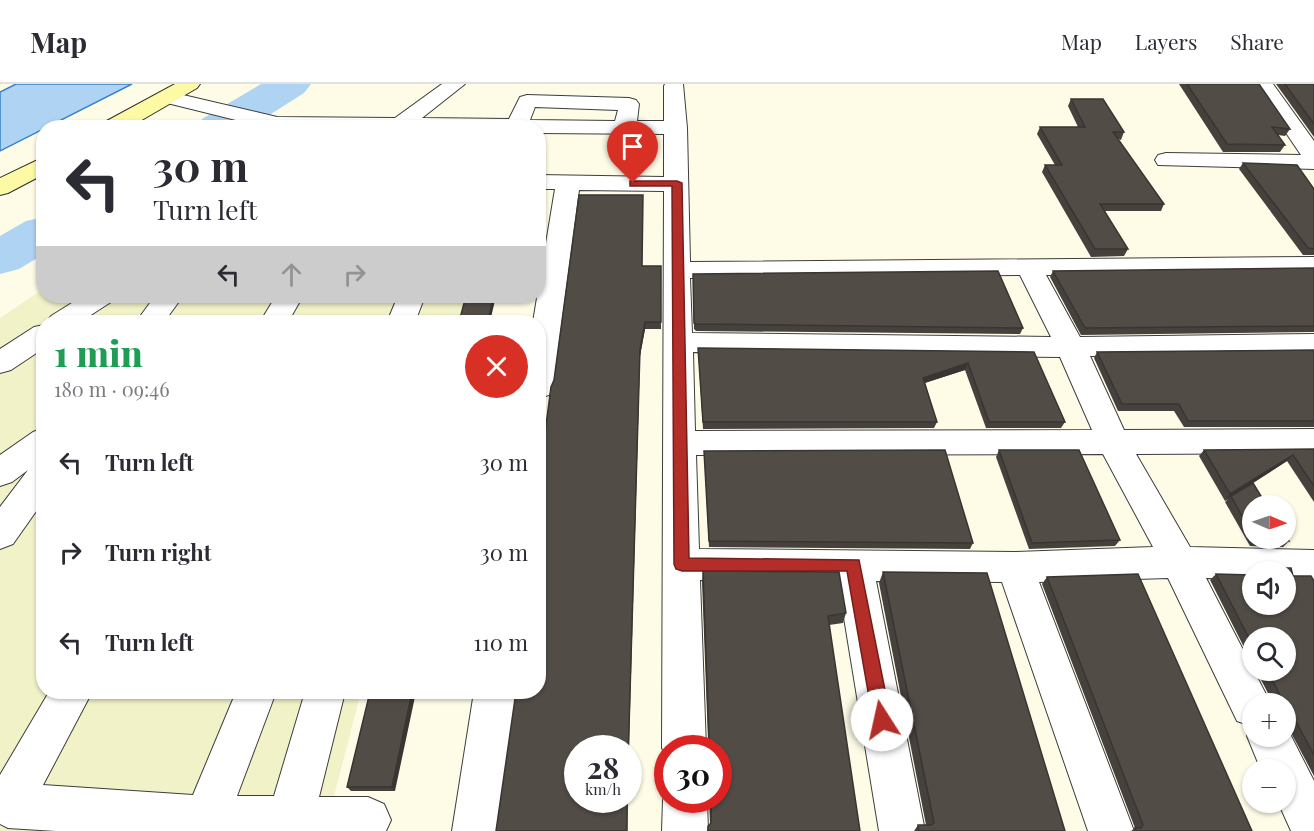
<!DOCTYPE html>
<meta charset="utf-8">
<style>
:root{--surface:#fff;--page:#f2f2f3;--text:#2b2b33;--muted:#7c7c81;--line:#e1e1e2}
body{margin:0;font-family:"Playfair Display",serif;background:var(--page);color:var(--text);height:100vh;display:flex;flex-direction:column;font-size:22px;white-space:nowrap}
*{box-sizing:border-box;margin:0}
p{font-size:20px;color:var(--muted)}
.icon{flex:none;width:33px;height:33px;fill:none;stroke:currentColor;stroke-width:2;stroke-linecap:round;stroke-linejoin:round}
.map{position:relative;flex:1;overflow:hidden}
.sheet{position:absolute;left:36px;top:231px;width:510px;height:384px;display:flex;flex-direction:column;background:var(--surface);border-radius:24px;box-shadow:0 2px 4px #0004}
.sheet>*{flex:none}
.banner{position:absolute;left:36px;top:36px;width:510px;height:183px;border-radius:24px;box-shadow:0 2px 4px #0004;background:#fff;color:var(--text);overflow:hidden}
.needle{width:39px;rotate:92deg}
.controls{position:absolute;left:1242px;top:411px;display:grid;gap:12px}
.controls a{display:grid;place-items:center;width:54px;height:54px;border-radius:50%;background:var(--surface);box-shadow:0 2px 4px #0004;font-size:30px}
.speed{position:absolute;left:564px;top:651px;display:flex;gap:12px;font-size:30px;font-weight:700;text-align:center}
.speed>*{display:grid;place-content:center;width:78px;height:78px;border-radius:50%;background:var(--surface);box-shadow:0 2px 4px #0004;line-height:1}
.speed small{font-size:15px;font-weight:400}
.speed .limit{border:9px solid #d22;background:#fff;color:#111}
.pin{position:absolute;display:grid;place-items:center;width:51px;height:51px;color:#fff;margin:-62px -26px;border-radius:50% 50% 50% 0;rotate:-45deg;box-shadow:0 0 6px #0007}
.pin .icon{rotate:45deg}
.me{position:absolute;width:66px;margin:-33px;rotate:350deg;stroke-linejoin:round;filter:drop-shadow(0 0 4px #0008)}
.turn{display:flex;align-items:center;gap:21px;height:126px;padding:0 18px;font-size:27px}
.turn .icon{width:78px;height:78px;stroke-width:2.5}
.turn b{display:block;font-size:42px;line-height:51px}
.lanes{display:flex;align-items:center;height:57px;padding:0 18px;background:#0003;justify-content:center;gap:30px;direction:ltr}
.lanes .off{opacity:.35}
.round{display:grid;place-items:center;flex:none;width:63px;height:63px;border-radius:32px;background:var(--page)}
.summary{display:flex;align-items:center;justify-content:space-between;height:102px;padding:0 18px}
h1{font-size:36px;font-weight:800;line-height:45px;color:#1e9e55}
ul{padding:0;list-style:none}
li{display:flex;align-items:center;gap:18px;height:90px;padding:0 18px}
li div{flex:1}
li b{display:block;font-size:22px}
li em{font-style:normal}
header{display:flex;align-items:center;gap:36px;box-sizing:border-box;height:84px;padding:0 30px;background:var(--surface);border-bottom:2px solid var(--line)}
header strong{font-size:28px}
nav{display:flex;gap:33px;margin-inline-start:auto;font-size:21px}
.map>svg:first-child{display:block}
.farmland{fill:#f2f2c9}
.water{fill:#aed3f3;stroke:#3881c7;stroke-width:1.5}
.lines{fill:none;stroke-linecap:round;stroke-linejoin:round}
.river{fill:#aed3f3;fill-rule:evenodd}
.street-casing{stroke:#3d3d3d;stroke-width:2}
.secondary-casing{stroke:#2c2c2c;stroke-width:2}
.street{fill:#fff;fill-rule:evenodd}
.secondary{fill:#fcfaa4;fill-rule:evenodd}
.wall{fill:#47413d}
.shaded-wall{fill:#393532}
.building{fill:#524c47;stroke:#393532;stroke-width:1.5}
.route{fill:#b32e28;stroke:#741e1a;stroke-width:1.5}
</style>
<header>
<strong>Map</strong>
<nav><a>Map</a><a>Layers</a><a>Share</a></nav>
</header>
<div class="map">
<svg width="1314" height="747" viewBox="0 0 1314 747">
<rect width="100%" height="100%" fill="#fefce7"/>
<path class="farmland" d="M43,205L44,212H466L459,238H44V608H361L325,747H0V234Z"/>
<path class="water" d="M16,0H132L0,67V8Z"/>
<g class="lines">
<g class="river">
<path d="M261,0H311L304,9L249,44H196L202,35Z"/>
<path d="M44,133V170L19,185L0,190V152L26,137Z"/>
</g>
<defs>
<g id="street">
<path d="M442,0H465L422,34L509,35L520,13L527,11L629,14L636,16L639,20L637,37H664V2L665,0H683L687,44L690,178L1314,173V189L1046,191L1080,253L1314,250V270L1090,272L1124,346L1314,345V369L1136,370L1190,463L1314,466V496H1286V488H1252V495L1206,494L1271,620H1252V652H1286V642L1314,697V747H1291L1278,718H1286V686H1261L1247,652L1251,642L1237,637L1168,494L1039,498L1134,747H1088L1002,498L876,497L925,747H879L838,497L700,496L706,664H668V676L662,664L664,107L579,106L553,303L549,311L538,314V238H533L555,105H538V91L664,93V50L538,49V44H268L159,17L156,13L159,9L166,7L277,33L395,34ZM535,23L618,26L615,37L530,36ZM1020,191L1051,253L692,249L690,194ZM693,268L1060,273L1092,346L695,347ZM1103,370L1153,463L1015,468L699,465L696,371Z"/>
<path d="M1253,0H1273L1314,57V85L1158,81L1155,76L1158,71L1166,69L1301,71Z"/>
<path d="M83,212H115L111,218L80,238H47L51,232Z"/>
<path d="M155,212H183L164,238H136Z"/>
<path d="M276,212H303L288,238H260Z"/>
<path d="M398,212H425L415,238H387Z"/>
<path d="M44,241V264L11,286L0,289V265L34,243Z"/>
<path d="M44,344V374L38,378L44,376V416L13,460L0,465V423L28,386L12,398L0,402V371L33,348Z"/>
<path d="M49,608H92L43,701L193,711L236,608H276L237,712H274L305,608H345L319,713H368L384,720L391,736L386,747H56L8,744L0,740V691Z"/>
<path d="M474,608H516L498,747H452Z"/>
<path d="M668,704V716H707L708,747H662L663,716Z"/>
</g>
<g id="secondary">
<path d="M175,0H200L197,4L128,44H101L103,39Z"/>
<path d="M44,73V90L8,109L0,111V94Z"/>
</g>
</defs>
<use href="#street" class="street-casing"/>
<use href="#secondary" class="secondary-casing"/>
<use href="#street" class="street"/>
<use href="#secondary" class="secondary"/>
</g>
<g class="wall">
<path d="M1179,0H1259L1290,45L1285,52L1278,51L1285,61L1280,68H1223Z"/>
<path d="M1276,0H1314V53Z"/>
<path d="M1071,15L1124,48L1121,56L1118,55L1164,120L1161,127H1104L1128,165L1124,172L1091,173L1042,88L1045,81H1055L1037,50L1040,43H1078L1068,22Z"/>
<path d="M1243,79L1314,105V171H1303L1239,85Z"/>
<path d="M579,111H643L642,182H661V245H645L640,272L628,697V664H578V716H628L627,747H496L516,608H538V403L551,303L554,296Z"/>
<path d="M1314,184V248L1081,251L1050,193L1053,187Z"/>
<path d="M693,190L1023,244L1020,250L696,247L694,245Z"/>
<path d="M698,264L1034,268L1065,338L1061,344H986L965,286L925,299L937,338L934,344L703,345Z"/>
<path d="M1314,266V343H1184L1174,327H1118L1094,274L1097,268Z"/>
<path d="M1314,365V418L1287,377L1253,399L1252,454H1286L1289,457L1283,463L1250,462L1225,418L1228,415L1225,417L1199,372L1204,366Z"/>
<path d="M999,366L1120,456L1115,462L1029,465L996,373Z"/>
<path d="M704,367L973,459L970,465L709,463Z"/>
<path d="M1261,484H1291L1293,492H1311L1314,497V692L1289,645L1286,648V620H1272L1273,619L1256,586H1286V554H1252V579L1210,496L1216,490L1252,491V520H1286V488H1257Z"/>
<path d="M703,487L846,529L843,539L829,541L860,747H707L708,742L710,740L709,716H718V664H704L705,657L708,656L702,498Z"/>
<path d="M883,488L1065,747H914L918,741H926L879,499Z"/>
<path d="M1047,493L1252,747H1131L1135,744L1042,500Z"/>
<path d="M370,608L395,707H351L347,703Z"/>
</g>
<g class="shaded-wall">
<path d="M493,212H496L490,238H488Z"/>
<path d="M645,238V245L640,272L628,697L640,265Z"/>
<path d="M968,279L965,286L921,300L923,294Z"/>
<path d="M1293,371L1287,377L1231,413V412L1225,417L1230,410Z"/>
<path d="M412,608H416L395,707L392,703Z"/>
</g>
<g class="building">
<path d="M1187,0H1259L1290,45L1272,43L1285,61L1227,60Z"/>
<path d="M1285,0H1314V40Z"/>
<path d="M1071,15H1103L1124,48H1113L1164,120H1100L1128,165H1095L1045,81H1062L1040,43H1085Z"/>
<path d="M1243,79L1297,81L1314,105V165L1308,164Z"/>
<path d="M579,111H643L642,182H661V238H645L640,265L628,678V664H578V716H627V747H496L516,608H538V403L551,303L554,296Z"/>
<path d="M1314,184V242L1085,244L1053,187Z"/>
<path d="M998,187L1023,244L696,240L694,239L693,190Z"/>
<path d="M466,212H493L488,238H459Z"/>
<path d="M698,264L1034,268L1065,338H989L968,279L923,294L937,338H703Z"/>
<path d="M1314,266V337H1188L1179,320H1122L1097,268Z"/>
<path d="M1314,365V402L1293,371L1230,410L1204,366Z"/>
<path d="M945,366L973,459L709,457L704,367Z"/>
<path d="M999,366H1079L1120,456L1032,459Z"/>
<path d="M1253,399L1267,422H1252V450L1231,412Z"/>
<path d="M1286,452L1289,457L1256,456L1255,454H1286Z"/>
<path d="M1261,484H1291L1293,492H1311L1314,497V671L1294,634L1291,644L1286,634V620H1278L1277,616L1281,613L1267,586H1286V554H1252V560L1216,490L1252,491V520H1286V488H1260Z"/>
<path d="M703,487L839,488L846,529L828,532L860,747H708V742L711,739V716H718V664H705V657L709,655Z"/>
<path d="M883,488L987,489L1065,747H919L918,741H931L934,739Z"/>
<path d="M1138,490L1252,747H1136L1135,744H1141L1143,741L1047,493Z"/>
<path d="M370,608H412L392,703H347Z"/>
</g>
<path class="route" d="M630,97H677L682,99L689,474L859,476L891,636L888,642L882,645L876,642L873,636L847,487H682L676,485L674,480L672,102H630Z"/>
</svg>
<div class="controls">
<a><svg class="needle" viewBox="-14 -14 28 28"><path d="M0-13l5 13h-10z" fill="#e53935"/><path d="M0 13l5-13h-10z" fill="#7c7c81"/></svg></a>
<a><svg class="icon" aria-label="sound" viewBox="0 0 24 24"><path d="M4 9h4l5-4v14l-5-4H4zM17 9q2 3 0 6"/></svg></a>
<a><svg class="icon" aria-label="search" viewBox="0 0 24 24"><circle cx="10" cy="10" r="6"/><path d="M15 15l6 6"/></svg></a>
<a>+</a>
<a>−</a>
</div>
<div class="speed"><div>28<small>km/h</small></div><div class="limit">30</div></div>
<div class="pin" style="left:633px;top:99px;background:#d93025"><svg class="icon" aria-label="arrive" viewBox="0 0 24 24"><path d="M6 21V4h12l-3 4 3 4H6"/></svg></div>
<svg class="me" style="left:882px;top:636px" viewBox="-20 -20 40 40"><circle r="19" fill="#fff"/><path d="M0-13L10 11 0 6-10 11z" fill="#b32e28"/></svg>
<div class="banner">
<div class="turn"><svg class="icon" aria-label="left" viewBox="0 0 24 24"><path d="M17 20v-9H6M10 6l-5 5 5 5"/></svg><div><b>30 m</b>Turn left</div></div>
<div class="lanes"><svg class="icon" aria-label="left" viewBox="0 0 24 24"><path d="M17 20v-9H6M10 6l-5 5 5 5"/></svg><svg class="icon off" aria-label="ahead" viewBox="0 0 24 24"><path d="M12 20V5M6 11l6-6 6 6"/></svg><svg class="icon off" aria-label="right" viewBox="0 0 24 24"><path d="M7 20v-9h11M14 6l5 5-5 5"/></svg></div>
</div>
<section class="sheet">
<div class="summary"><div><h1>1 min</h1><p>180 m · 09:46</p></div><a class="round" style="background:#d93025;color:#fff"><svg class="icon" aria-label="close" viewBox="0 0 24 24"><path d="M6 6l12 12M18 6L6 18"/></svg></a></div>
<ul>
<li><svg class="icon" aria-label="left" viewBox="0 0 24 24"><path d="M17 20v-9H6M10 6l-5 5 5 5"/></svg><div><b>Turn left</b></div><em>30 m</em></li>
<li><svg class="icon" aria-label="right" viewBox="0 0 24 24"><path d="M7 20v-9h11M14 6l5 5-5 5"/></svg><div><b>Turn right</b></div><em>30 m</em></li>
<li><svg class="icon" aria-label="left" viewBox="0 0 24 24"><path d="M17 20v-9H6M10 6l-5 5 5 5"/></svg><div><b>Turn left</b></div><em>110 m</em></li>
</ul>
</section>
</div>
